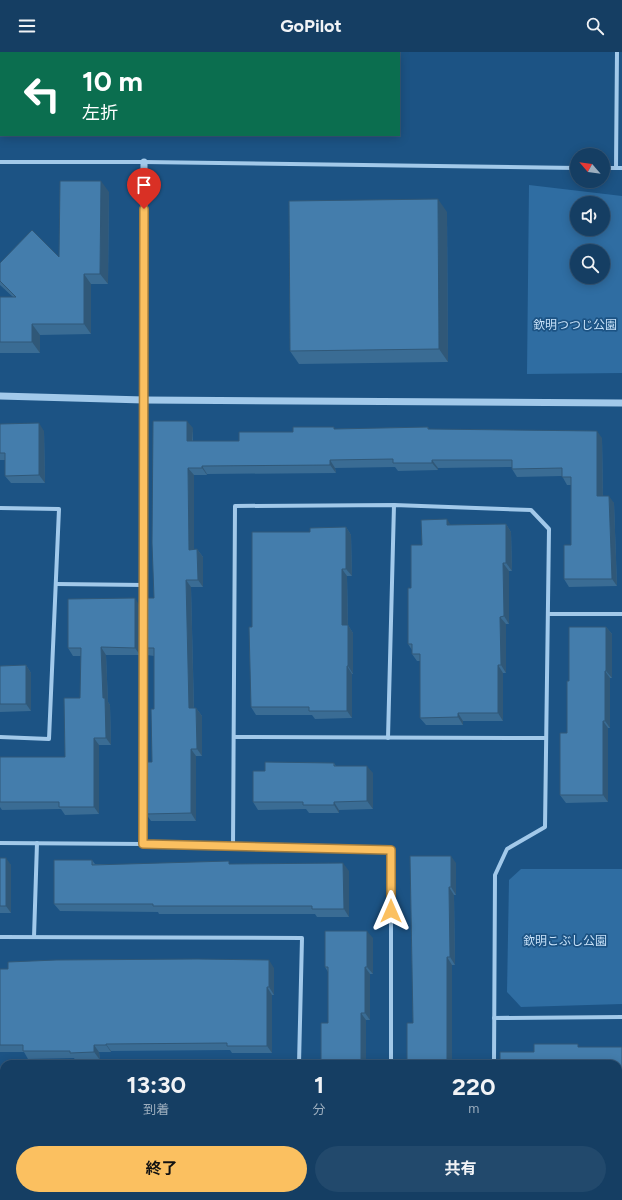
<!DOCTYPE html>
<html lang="ja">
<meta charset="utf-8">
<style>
:root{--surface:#153e63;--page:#22496c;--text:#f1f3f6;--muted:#9daebe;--line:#345778;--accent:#fbc060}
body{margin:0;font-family:Figtree,"Noto Sans JP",sans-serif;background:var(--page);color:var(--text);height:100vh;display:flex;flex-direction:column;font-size:15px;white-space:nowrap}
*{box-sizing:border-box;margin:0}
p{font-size:13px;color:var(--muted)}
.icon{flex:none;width:22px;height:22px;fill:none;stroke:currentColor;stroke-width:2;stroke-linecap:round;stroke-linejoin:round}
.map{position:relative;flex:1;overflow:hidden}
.details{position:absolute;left:0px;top:1008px;width:622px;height:140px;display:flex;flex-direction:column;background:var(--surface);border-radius:12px 12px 0 0;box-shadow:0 2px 10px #0003,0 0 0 1px var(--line)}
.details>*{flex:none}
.banner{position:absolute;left:0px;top:0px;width:400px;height:84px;box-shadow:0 2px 10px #0003,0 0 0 1px var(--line);background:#0b6e4f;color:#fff;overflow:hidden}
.needle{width:26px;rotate:298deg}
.tools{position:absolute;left:570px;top:96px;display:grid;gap:8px}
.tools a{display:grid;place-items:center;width:40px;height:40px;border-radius:50%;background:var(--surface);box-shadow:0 2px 10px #0003,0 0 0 1px var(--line);font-size:20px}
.pin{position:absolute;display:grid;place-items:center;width:34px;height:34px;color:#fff;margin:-41px -17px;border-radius:50% 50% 50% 0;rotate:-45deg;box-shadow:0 0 4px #0007}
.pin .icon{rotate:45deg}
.me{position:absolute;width:44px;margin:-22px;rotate:0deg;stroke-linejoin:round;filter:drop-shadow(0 0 3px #0008)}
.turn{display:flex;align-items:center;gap:14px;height:84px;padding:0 16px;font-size:18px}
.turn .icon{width:52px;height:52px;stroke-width:2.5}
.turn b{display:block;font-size:28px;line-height:34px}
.eta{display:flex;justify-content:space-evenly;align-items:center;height:68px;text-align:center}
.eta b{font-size:24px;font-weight:700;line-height:28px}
.action{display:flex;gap:8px;margin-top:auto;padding:8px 16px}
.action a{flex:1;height:46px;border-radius:24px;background:var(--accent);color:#111;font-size:16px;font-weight:700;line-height:46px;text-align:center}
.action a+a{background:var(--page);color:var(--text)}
header{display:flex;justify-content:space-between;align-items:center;height:52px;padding:0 16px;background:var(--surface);font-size:18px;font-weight:700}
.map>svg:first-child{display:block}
.green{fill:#2f6da2;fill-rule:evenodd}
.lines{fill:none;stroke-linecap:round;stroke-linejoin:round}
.minor{stroke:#a2c9ea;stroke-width:4}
.tertiary{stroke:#a2c9ea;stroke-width:7}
.wall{fill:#3a6c94}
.shaded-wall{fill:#305878}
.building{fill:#447dac;stroke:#305878}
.route-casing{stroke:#a37d3e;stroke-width:10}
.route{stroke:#fbc060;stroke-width:7}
.labels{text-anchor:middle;stroke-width:3.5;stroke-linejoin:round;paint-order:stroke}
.park-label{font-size:12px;fill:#c7e1f8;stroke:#1c5384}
</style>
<header><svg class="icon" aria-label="menu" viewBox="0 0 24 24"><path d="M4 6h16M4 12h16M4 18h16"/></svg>GoPilot<svg class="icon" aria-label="search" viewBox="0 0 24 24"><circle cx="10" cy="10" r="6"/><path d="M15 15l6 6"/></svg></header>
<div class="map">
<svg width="622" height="1148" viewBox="0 0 622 1148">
<rect width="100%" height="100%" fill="#1c5384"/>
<g class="green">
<path d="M529,133L622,144V321L527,322ZM577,151H603V177H577ZM577,199H603V225H577Z"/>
<path d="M521,817H622V952L521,955L507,940L509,828Z"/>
</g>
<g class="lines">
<g class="minor">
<path d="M0,110H144L577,116"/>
<path d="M603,116H622"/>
<path d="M616,116L617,0"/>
<path d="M0,456L59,457L49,687L0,685"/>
<path d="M56,532L144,533"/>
<path d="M143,550L144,348"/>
<path d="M548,562H622"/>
<path d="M234,685L546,686"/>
<path d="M388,686L394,453"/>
<path d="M0,791L143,792L391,798V1012"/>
<path d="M143,792V594"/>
<path d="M233,795L235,454L394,453L531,458L549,477L545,775L507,797L495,823L494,1012"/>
<path d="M0,885L302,886L299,1012"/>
<path d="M34,885L37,791"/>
<path d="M494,966L622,965"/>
<path d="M0,1038H4"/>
<path d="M0,1129H4"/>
<path d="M618,1135H622"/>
<path d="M391,1144V1148"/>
</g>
<g class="tertiary">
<path d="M144,110V348"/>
<path d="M0,344L144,348L622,351"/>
</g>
</g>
<g class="wall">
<path d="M109,140L108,232H91V282L40,283V301H0V245H13L0,233V211L59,205Z"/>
<path d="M447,160L448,310L299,312L290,299Z"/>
<path d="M0,372L44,379L45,431H11L5,424V408H0Z"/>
<path d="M428,375L429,377L602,386L603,444L614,451L617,534L569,535L564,527L571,493V433H567L562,424L517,425L512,417V415L438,416V418L398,419L395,415L335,416L336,421L207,422V423H194V498L197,497L203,505V535H191L194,656H196L202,664V704H196V769H151L146,762L152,710L154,657V604L147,603L142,596L154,546L193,376V389H239L293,380L335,377Z"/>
<path d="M506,472L511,480L512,519H509V572H506V621H503V669H463V673H426L420,666V609H417L412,602V598L408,592L411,536L422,493L451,473Z"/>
<path d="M346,475L351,483L352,524H347L348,573L353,581V622H352V666L315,667L312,663H256L251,655L252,575L310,480Z"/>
<path d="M140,554V603H106L108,650L110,653L111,693H99V762L65,763L61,757L2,758L0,755V705H65L80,646L81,604H73L68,596Z"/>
<path d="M606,575L612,582V626H610V676H608V750L566,751L560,743L567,681L569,629Z"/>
<path d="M26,613L31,621V659L0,660V614Z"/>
<path d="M334,711L336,714L373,721V757L339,758V761H309L306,757L258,758L253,750L265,719Z"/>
<path d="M410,804L456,811V843H454L455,913H452L413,971Z"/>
<path d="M0,806L11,813V861H0Z"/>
<path d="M92,808L95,812H231L349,819V865H317L315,862H159L158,860L60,859L54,852Z"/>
<path d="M373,886V922H370V968H366V1012H321L328,971V920L325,915Z"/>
<path d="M274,916V943H272V1001H232L230,998L111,999V1000H99L100,1008H75L74,1006L28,1007L24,1000H0V917Z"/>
<path d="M580,995H622V1101H618V1012Z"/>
<rect x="0" y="1065" width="4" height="40"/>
</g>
<g class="shaded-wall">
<path d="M101,129L109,140L108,232L100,222Z"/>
<path d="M438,147L447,160L448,310L439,297Z"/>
<path d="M84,222L91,232V282L84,272Z"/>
<path d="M32,272L40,283V301L32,290Z"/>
<path d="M187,369L193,376L192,396L187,389Z"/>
<path d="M39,371L44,379L45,431L39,423Z"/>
<path d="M597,379L602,386L603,451L597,444Z"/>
<path d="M330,408L335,416L336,421L330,413Z"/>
<path d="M432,408L438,416V418L432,411Z"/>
<path d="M202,414L207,422V423L202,416Z"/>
<path d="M188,416L194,423V505L189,498Z"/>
<path d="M609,444L614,451L617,534L612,527Z"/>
<path d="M447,467L452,475L447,473Z"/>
<path d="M506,472L511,480L512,519L506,511Z"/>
<path d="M346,475L351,483L352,524L346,517Z"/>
<path d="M197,497L203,505V535L198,528Z"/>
<path d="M503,511L509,519V572L504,564Z"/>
<path d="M342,517L347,524L348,581L342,573Z"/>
<path d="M186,528L191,535L194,664L189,656Z"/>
<path d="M135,546L140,554V603L135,596Z"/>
<path d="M500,565L506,572V621L501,613Z"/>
<path d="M348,573L353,581V622L348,614Z"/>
<path d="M606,575L612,582V626L606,619Z"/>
<path d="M101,595L106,603L108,650L110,653L111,693L106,686L103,646Z"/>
<path d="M26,613L31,621V659L26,652Z"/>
<path d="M498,613L503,621V669L498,661Z"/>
<path d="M347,614L352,622V666L347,659Z"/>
<path d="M605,619L610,626V676L605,669Z"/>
<path d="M196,656L202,664V704L197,697Z"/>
<path d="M458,661L463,669V673L458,665Z"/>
<path d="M603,669L608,676V750L603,743Z"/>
<path d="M94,686L99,693V762L94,755Z"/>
<path d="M191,697L196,704V769L191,761Z"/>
<path d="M367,714L373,721V757L367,749Z"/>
<path d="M334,750L339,758V761L334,753Z"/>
<path d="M451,804L456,811V843L451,835Z"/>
<path d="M6,806L11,813V861L6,854Z"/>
<path d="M343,811L349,819V865L344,857Z"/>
<path d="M449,835L454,843L455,913L450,905Z"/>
<path d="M367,879L373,886V922L367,915Z"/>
<path d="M447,905L452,913V1012H447Z"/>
<path d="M269,908L274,916V943L269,935Z"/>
<path d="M365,915L370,922V968L365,961Z"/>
<path d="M267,935L272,943V1001L267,994Z"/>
<path d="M361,961L366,968V1012H361Z"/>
<path d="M106,992L111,999V1000L106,993Z"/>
<path d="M94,993L99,1000L100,1008L94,1000Z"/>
</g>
<g class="building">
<path d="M60,129H101L100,222H84V272H32V290H0V245H16L0,229V211L32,178L59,205Z"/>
<path d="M438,147L439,297L290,299L289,149Z"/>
<path d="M153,369H187V389H239V380H293V375H334V377L428,375V377L597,379V444H609L612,527H564V493H571V425H562V416L512,417V408H432V411H393V407L330,408V413L202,414V416H188L189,498L197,497L198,528H186L189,656H196L197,697H191V761L146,762V710H152L151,657H154V596H142V546H154L152,491Z"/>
<path d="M39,371V423L5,424V401H0V372Z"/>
<path d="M447,467V473L506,472V511H503L504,564L500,565L501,613H498V661H458V665L420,666V602H412V592H408V536H411V493H422L421,468Z"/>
<path d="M346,475V517H342V573H348V614H347V659H309V655H251L249,575H252V480H310V476Z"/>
<path d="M135,546V596L101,595L103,646H105L106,686H94V755H59V750H0V705H65L64,646H80L81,596H68V547Z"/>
<path d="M569,575H606V619H605V669H603V743H560V681H567V629H569Z"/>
<path d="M26,613V652H0V614Z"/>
<path d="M265,710L334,711V714H367V749L334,750V753H303V750H253V719H265Z"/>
<path d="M410,804H451V835H449L450,905H447V1012H407V971H413Z"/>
<rect x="0" y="806" width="6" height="48"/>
<path d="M54,808H92V813L229,809V812L343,811L344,857H312V854H153V852H54Z"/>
<path d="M325,879H367V915H365V961H361V1012H321V971H328V915H325Z"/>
<path d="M197,907L269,908V935H267V994H227V991L106,992V993H94V1000L70,1001V999H23V993H0V917H8V910L56,908Z"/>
<path d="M534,992H578V995H622V1094H618V1012H500V1000H534Z"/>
<path d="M0,1065H4V1097L0,1098Z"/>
<path d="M66,1146L67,1148H0Z"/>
</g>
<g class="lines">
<defs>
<path id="route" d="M144,157L143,792L391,798V859"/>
</defs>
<use href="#route" class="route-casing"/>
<use href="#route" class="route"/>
</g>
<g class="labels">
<g class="park-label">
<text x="575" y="277">欽明つつじ公園</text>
<text x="565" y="893">欽明こぶし公園</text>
</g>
</g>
</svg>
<div class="tools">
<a><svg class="needle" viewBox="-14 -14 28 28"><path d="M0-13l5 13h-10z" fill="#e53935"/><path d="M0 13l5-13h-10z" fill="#9daebe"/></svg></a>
<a><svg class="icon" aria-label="sound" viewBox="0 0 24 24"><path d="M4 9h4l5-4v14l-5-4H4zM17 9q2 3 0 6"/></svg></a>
<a><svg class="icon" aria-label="search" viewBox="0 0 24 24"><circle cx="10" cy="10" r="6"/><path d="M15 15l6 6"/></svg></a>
</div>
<div class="pin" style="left:144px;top:157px;background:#d93025"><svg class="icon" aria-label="arrive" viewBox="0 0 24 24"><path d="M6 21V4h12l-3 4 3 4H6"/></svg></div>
<svg class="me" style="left:391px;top:859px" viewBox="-20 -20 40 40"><path d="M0-17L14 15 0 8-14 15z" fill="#fbc060" stroke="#fff" stroke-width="4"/></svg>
<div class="banner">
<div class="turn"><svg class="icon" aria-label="left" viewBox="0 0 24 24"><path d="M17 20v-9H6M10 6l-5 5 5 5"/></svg><div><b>10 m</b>左折</div></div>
</div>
<section class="details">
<div class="eta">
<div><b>13:30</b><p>到着</p></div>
<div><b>1</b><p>分</p></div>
<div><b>220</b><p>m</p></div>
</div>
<div class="action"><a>終了</a><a>共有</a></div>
</section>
</div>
